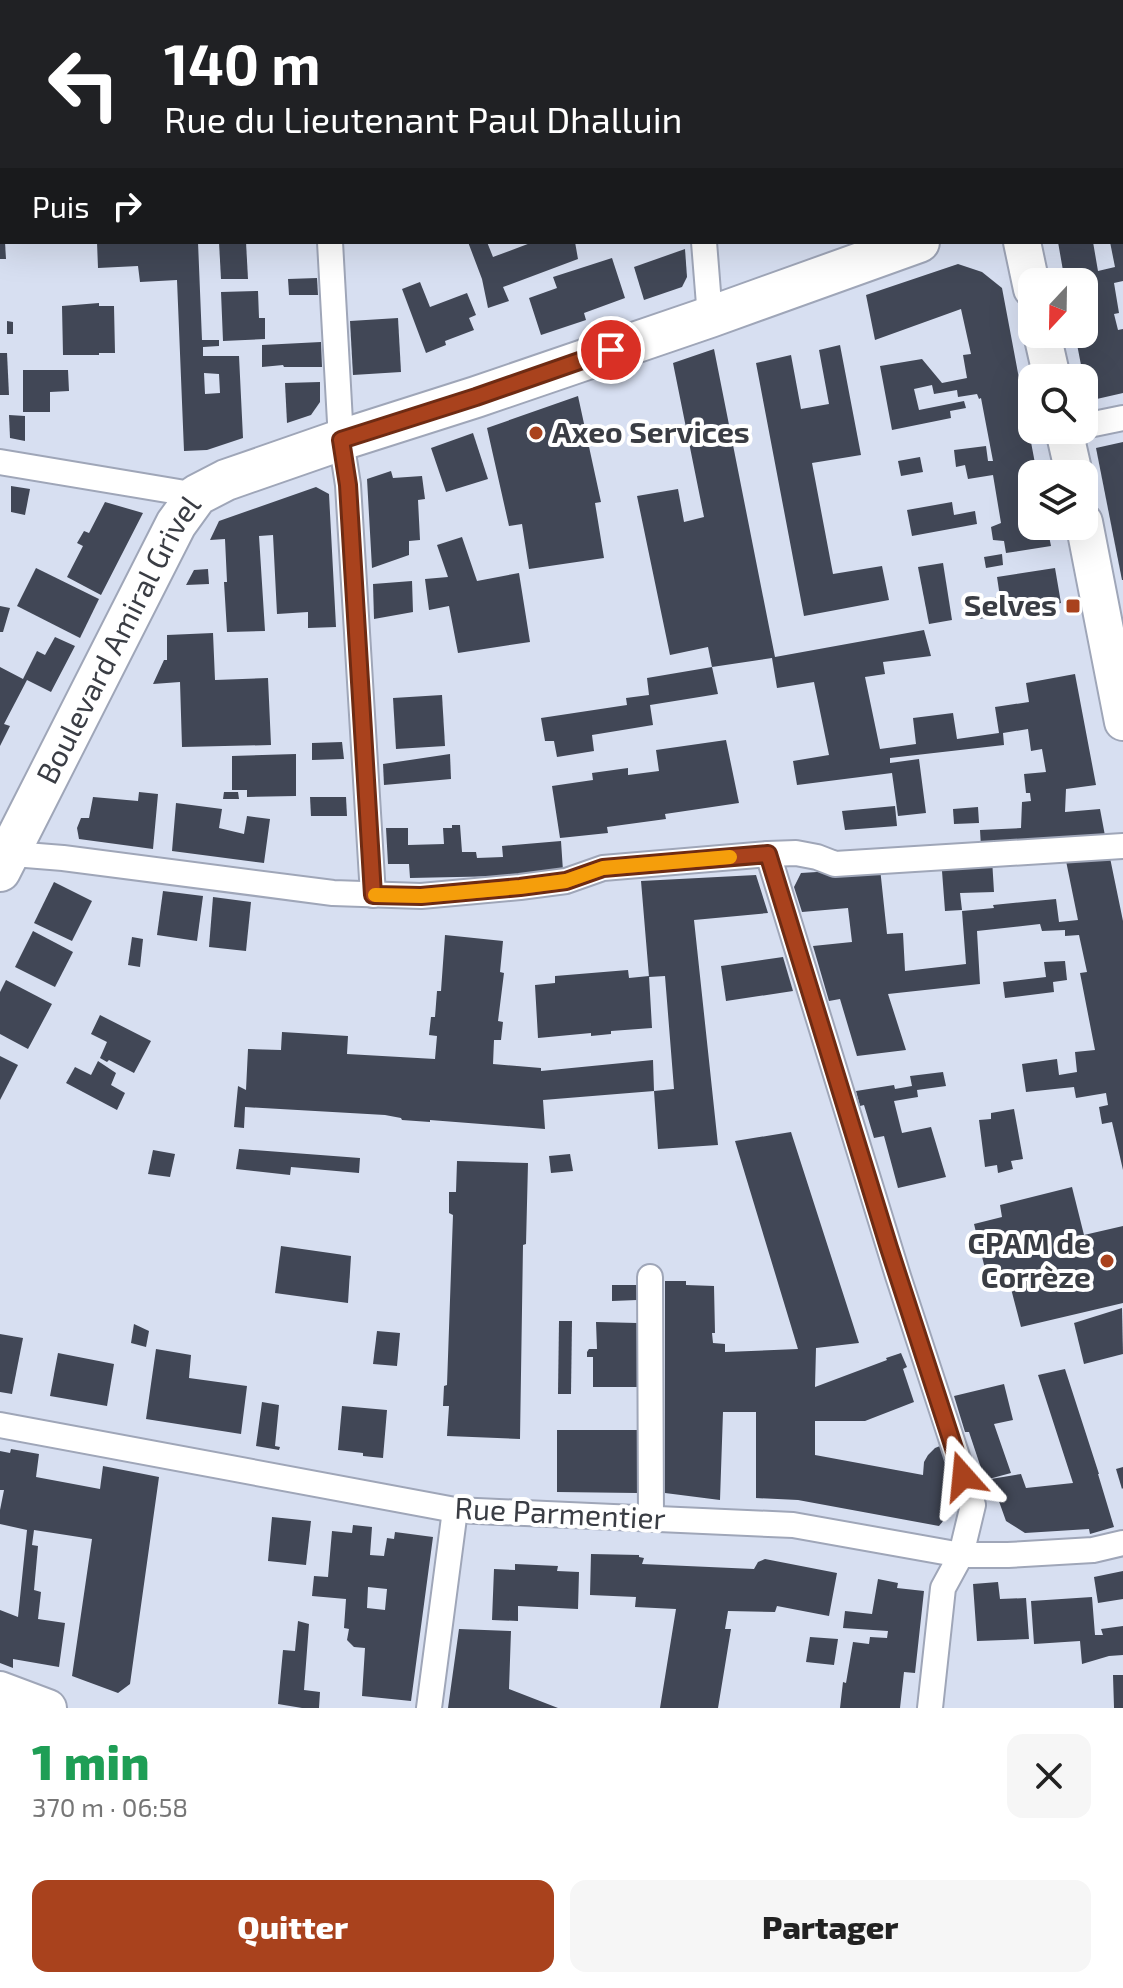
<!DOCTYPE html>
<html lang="fr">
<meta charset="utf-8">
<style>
:root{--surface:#fff;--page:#f6f6f6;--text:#222;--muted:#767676;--accent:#a9421d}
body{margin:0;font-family:"Exo 2",sans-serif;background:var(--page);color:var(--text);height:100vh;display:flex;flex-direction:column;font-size:30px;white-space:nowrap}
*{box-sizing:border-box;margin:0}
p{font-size:26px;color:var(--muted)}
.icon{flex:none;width:44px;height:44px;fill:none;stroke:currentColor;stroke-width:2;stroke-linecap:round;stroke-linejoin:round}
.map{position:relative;height:1708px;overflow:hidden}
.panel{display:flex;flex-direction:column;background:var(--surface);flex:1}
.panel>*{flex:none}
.top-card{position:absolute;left:0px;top:0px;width:1124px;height:244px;box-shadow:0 8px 32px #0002;background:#202124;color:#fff;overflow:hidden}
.needle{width:52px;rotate:202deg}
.fabs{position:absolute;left:1018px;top:268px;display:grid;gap:16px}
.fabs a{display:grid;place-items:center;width:80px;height:80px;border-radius:16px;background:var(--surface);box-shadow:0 8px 32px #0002;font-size:40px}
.pin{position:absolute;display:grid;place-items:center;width:68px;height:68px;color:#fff;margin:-34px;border:4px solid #fff;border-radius:50%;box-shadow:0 2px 8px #0007}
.me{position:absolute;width:88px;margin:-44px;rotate:342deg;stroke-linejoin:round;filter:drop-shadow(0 0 6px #0008)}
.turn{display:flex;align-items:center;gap:28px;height:168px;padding:0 32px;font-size:36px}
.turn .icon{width:104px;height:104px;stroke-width:2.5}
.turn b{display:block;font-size:56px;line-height:68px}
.then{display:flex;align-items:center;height:76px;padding:0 32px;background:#0003;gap:16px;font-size:30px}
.round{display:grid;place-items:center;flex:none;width:84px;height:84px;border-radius:16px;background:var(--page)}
.headline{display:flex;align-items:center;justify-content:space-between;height:136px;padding:0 32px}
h1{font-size:48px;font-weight:800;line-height:60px;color:#1e9e55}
.primary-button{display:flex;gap:16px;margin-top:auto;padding:16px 32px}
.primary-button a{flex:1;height:92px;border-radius:16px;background:var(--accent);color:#fff;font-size:32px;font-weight:800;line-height:92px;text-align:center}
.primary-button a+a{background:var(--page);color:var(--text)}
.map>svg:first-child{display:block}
.building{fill:#414756;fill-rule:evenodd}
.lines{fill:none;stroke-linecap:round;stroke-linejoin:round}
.street-casing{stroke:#9fa6b8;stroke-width:28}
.secondary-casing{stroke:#9fa6b8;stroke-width:40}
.primary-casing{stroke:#9fa6b8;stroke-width:44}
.street{stroke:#fff;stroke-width:24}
.secondary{stroke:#fff;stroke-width:36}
.primary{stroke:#fff;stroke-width:40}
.route-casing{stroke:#6e2b13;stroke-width:20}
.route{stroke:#a9421d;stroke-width:14}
.slow{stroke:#f59e0b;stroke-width:14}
.poi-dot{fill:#a9421d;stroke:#fff;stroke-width:3}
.labels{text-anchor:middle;stroke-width:8;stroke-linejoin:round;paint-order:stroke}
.poi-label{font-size:30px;font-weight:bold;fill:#3a3d44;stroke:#fff;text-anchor:end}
.street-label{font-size:30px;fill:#3a3d44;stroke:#fff}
</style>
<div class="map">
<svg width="1123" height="1708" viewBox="0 0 1123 1708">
<rect width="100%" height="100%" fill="#d7dff1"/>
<g class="building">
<path d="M0,242H5L6,259H0Z"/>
<path d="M97,242H198L202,340H219V346L203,347V356H239L243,438L207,450L184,451L177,280L140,282L138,266L98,268ZM204,373L219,374L220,393L205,394Z"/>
<path d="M219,242H246L248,279H221Z"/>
<path d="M468,242H487L493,257L533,242H575L578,259L503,287L509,301L488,308L482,279Z"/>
<path d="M1058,242H1093L1098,271L1115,267L1110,242H1123V281L1114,283L1119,313L1114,314L1118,330L1123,329V393L1088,401L1075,334H1084V282H1065Z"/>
<path d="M685,249L687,277L682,287L644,300L634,267Z"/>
<path d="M612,258L625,298L584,313L586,320L541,335L529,298L557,288L553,277Z"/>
<path d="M958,264L982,272L1002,288L1037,474H1032V526H1047L1051,546L1006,553L1004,541L993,540L991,527L1001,523L993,475L968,479L965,465L956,467L954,450L986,446L988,461H993L981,398L979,399L977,394L958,397L957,390L934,394L932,385L914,389L919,410L964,401L966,408L950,411L951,418L892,430L880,366L922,359L942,383L967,378L963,355L971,354L961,309L875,340L866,295Z"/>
<path d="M317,278L318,295H289L288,279Z"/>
<path d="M420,282L430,307L467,293L476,315L469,318L474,330L445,341L446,345L426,353L402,289Z"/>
<path d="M258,291L259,318H265V339L223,341L221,292Z"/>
<path d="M99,303V306H114L115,353H99V355H63L62,306Z"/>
<path d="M398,318L401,372L353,375L350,321Z"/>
<path d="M7,321L13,322V334H7Z"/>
<path d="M321,342L322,367H284L283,365L262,367V345Z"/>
<path d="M840,345L861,455L812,463L833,574L882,566L889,600L804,616L756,363L791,355L801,409L829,404L819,350Z"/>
<path d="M714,349L775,657L924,630L931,656L883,662L885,674L865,677L880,749L916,744L913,718L953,713L957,739L999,733L995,707L1029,702L1026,683L1075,674L1096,785L1066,789L1065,812L1100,809L1106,841L981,847L980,830L1021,828L1022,802L1031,801L1030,793H1026L1024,774L1046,772L1042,749L1031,751L1028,729L1003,733L1004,745L890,758V763L919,759L926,813L898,816L892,773L797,785L793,761L829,755L814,682L777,688L772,658L712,667L718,694L650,705L653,725L592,735L594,751L557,757L554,741H545L541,718L627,705L626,698L649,695L647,678L712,667L708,647L670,655L637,496L678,489L684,522L704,517L673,363Z"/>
<path d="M0,353H7L9,395H0Z"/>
<path d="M23,370H68L69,391L50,392V412H23Z"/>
<path d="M320,382V402L311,415L287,423L285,383Z"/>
<path d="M578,396L601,502L595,503L604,558L529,569L522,524L509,526L487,428Z"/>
<path d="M9,415L25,416V441L10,438Z"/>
<path d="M473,433L488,479L446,492L431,448Z"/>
<path d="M1123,442V580H1122L1096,448Z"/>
<path d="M920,457L923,472L901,476L898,461Z"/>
<path d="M391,471L393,478L422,476L425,499L418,500L420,540L409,541V555L372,568L367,479Z"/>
<path d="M11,486L30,489L25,515L11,512Z"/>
<path d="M316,487L329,494L336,627L308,628V612L277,614L273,535L259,536L265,631L227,632L224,582H227L225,539L210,540L219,521Z"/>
<path d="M105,502L143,513L101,595L67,577L83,546L77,543L84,531L89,533Z"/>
<path d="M952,502L954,515L975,511L977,524L912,536L907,510Z"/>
<path d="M462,537L477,581L519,573L530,642L458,653L449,606L429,610L425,579L448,577L437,545Z"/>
<path d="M1002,554L1003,565L986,568L984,557Z"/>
<path d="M943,563L952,620L929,624L918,567Z"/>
<path d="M36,568L99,599L80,638L17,606Z"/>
<path d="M1055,568L1061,603L974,620L971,602L1000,597L997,577Z"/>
<path d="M208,569L209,584L186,585L194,570Z"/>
<path d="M412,581L413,612L374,619L373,584Z"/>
<path d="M0,606L10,608L3,632H0Z"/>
<path d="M213,633L215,680L268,678L271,745L182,747L180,682L153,684L164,660H167V635Z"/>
<path d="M55,637L75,646L51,692L27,680L4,724L10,726L0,746V667L23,679L37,651L45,655Z"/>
<path d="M442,695L445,746L396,749L393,698Z"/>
<path d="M726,740L739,803L665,814L666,819L607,827L608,833L560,838L552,786L593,780L592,773L628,768V775L659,771L656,750Z"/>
<path d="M342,742L344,759L312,760V743Z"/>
<path d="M296,754V796L247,797V790H232V756Z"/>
<path d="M450,754L451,779L384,785L383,764Z"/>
<path d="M139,792L158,794L153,849L79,839L77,828L81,818H89L93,797L138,801Z"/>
<path d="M224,792H238L239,799H223Z"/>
<path d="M310,797H346L347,816H311Z"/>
<path d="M176,803L222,809L219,828L244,834L247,816L270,819L264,863L172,851Z"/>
<path d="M895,806L897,826L845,830L842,811Z"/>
<path d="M978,807L979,823L954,824L953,809Z"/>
<path d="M452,825H460L462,852H476L477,858L503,857L502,846L561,841L563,871L504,876L410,878L409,864H388L386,828H408V845L444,844L443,828H452Z"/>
<path d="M1109,853L1123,921V1170L1112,1122L1102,1124L1099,1107L1108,1105L1106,1093L1076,1098L1074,1087L1026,1092L1022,1064L1057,1059L1059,1075L1077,1072L1075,1052L1095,1050L1080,973L1087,972L1079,935L1065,936V930L1042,931L1040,924L977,931L980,984L888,994L906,1050L857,1056L840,999L829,1001L813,946L852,942L848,908L802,912L794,887L801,873L880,868L887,934L903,933L905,971L966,964L962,911L994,908L993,905L1056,899L1059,922L1078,920L1065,856Z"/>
<path d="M992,859L994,892L960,893L962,910L945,911L942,871L957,860Z"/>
<path d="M756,875L768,913L694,920L718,1145L658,1149L654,1091L674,1089L665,976L649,977L641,881Z"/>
<path d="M54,882L92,901L72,941L34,923Z"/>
<path d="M163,891L203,896L197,941L157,935Z"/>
<path d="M213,897L251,902L246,951L209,947Z"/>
<path d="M33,931L73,952L55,987L15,967Z"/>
<path d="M445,935L503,941L500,972L504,973L498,1021L503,1022L501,1040H494L493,1064L541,1068V1071L653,1060L654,1091L543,1100L545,1129L430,1120V1122L402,1120L401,1118L385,1115L245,1107L244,1128L234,1127L238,1086L246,1090L248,1049L281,1050L282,1032L348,1036L347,1054L435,1059L437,1036L429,1035L431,1017H435L437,991H441Z"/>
<path d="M132,937L143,939L140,967L128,965Z"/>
<path d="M783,957L793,991L726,1001L721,966Z"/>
<path d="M1065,961L1067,980L1053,982L1054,992L1005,998L1003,982L1046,977L1044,962Z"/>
<path d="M628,970L629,978L649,976L652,1028L611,1031V1034L591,1036V1033L538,1038L535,985L555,983V976Z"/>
<path d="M6,980L52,1004L28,1049L0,1034V992Z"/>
<path d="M100,1015L151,1041L134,1073L109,1060L107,1062L100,1058L107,1042L91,1034Z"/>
<path d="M0,1056L18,1065L0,1100Z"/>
<path d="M98,1061L116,1073L111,1085L125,1093L117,1110L66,1083L75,1067L91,1075Z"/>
<path d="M943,1072L946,1086L917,1090L918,1097L894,1101L902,1133L931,1127L946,1177L898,1188L884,1136L874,1138L864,1105L860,1106L856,1091L894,1085L895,1089L912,1086L910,1076Z"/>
<path d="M1014,1109L1023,1159L1011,1161L1013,1169L998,1173L997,1165L985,1167L979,1120L991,1119V1113Z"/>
<path d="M791,1132L859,1343L816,1348L815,1387L887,1360L886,1358L901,1353L907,1367L903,1369L914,1402L865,1421H815V1455L923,1475L924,1462L928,1455L935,1448L940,1446L959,1502L939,1526L798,1500L756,1498V1412H723L720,1500L665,1493V1281H686V1285L714,1286L715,1333H712L713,1343L725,1344V1352L798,1349L735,1141Z"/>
<path d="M239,1149L360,1158L359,1173L291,1167L290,1175L236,1169Z"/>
<path d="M153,1150L175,1154L170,1177L148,1174Z"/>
<path d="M570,1154L573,1171L551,1173L549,1156Z"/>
<path d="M457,1161L528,1163L526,1244L523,1245L520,1439L447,1436L449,1406H443L444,1386L447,1385L453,1215L449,1213V1192H456Z"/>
<path d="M1072,1187L1084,1235L1123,1226V1303L1021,1327L1009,1281L989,1285L974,1224L1002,1217L1000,1205Z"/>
<path d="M281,1246L351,1256L348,1303L275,1293Z"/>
<path d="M612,1285H637V1300L612,1301Z"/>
<path d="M1122,1308L1123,1354L1084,1364L1074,1323Z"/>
<path d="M559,1321H572L571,1394H558Z"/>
<path d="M596,1322L637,1323L638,1387H593V1357H587V1352L589,1349H597Z"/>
<path d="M134,1324L149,1331L146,1347L131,1343Z"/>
<path d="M377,1331L400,1333L397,1366L373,1364Z"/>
<path d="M0,1334L23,1338L12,1394L0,1392Z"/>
<path d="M156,1349L191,1355L189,1378L247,1386L241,1434L146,1419Z"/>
<path d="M58,1353L114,1364L107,1406L50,1396Z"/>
<path d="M1065,1369L1099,1474H1098L1114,1527L1090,1534L1089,1529L1025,1533L1006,1521L991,1479L1021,1474L1026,1488L1073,1483L1038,1375Z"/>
<path d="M1004,1384L1013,1420L994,1424L1011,1473L985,1480L969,1432H965L954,1396Z"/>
<path d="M262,1402L279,1405L275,1446L280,1447L279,1450L256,1446Z"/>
<path d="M342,1406L387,1410L383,1458L363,1456V1453L338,1450Z"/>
<path d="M557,1430H637V1493L557,1492Z"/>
<path d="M11,1449L39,1454L36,1477L100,1489L103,1466L159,1477L130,1684L118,1693L72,1676L92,1539L34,1530L32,1545L38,1546L34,1590L41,1592L38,1619L65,1623L59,1667L13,1659V1668L0,1663V1610L18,1617L27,1530L0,1524V1510L4,1490H0V1451L10,1453Z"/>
<path d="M1123,1467V1488L1122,1489L1116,1469Z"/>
<path d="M272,1517L311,1521L306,1565L268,1561Z"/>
<path d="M353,1525L372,1527L370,1555L384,1556L387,1538L394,1539L395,1532L433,1537L411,1701L362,1696L365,1648L354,1647L347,1640L349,1629L344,1628L346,1599L312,1596L314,1576L328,1577L332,1531L352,1533ZM368,1587L387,1589L385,1610L367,1608Z"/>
<path d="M591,1554L639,1555V1557L644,1558L642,1564L754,1569L758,1562L765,1559L837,1573L829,1616L777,1606L775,1612L728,1611L725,1629H731L718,1708H660L676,1609L635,1607L636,1597L590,1595Z"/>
<path d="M515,1564L558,1566L557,1571L579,1572L578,1609L518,1606V1621L492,1620L494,1569L515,1570Z"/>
<path d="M1123,1571V1599L1098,1603L1094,1577Z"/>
<path d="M878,1579L898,1583L897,1588L924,1591L915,1673L904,1672L900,1708H840L843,1682L846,1683L853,1642L869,1644L870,1637L887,1638L888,1631L843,1628L845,1611L872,1614Z"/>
<path d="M998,1582L1000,1599L1026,1598L1029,1639L977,1641L973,1584Z"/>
<path d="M1092,1597L1095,1635H1103L1101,1629L1123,1626V1655L1109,1656L1082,1664L1080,1641L1034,1644L1031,1601Z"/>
<path d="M298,1621L309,1624L304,1690L320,1692L319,1708H302L278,1704L283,1650L295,1651Z"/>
<path d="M459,1629L511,1631L509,1689L558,1708H448Z"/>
<path d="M810,1637L838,1639L834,1665L806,1662Z"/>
<path d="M1113,1675H1123V1708H1114Z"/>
</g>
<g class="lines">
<defs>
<g id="street">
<path d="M103,0V2"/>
<path d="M317,0V2"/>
<path d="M735,0V2"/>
<path d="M0,33H2"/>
<path d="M330,242L341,440L348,485L373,895"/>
<path d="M704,242L710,317"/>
<path d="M1084,426L1123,418"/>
<path d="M0,462L197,495"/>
<path d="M0,853L63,858L333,893L421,896L520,887L566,881L603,868L768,854L796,853L817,857L835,864L1123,846"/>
<path d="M768,854L898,1276L973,1505L961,1555L943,1588L930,1708"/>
<path d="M650,1277L651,1519"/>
<path d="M0,1425L455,1510L793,1525L961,1555H1008L1093,1550L1123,1543"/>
<path d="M429,1708L455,1510"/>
</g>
<g id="secondary">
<path d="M981,0L982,2"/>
<path d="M1022,242L1032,289"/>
<path d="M1042,334L1052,378"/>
<path d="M1064,430L1074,474"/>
<path d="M1084,522L1123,722"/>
<path d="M0,1690L48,1708"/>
</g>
<g id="primary">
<path d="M1122,186H1123"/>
<path id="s1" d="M0,871L176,524L197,495L226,480L341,440L476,397L710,317L919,242"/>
</g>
</defs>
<use href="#street" class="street-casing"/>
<use href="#secondary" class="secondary-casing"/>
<use href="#primary" class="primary-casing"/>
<use href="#street" class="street"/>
<use href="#secondary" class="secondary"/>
<use href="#primary" class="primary"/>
</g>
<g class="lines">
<defs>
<path id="route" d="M611,350L476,397L341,440L348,485L373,895L421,896L520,887L566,881L603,868L768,854L889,1248L963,1476"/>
</defs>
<use href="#route" class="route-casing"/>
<use href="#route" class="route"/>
<path class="slow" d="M375,895L421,896L520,887L566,881L603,868L730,857"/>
</g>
<g class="poi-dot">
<circle cx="536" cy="433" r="8"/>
<rect x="1065" y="598" width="16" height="16" rx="4"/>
<circle cx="1107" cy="1261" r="8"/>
</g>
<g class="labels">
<g class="poi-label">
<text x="552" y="443" text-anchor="start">Axeo Services</text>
<text x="1057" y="616">Selves</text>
<text x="1091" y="1254">CPAM de<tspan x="1091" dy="34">Corrèze</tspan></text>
</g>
<g class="street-label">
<text dy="10" stroke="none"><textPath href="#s1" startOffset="260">Boulevard Amiral Grivel</textPath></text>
<text transform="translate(560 1514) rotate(3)" y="10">Rue Parmentier</text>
</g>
</g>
</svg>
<div class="fabs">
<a><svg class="needle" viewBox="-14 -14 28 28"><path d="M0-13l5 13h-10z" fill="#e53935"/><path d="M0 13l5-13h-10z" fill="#767676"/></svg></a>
<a><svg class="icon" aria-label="search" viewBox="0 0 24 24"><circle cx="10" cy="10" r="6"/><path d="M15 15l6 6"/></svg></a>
<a><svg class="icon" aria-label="layers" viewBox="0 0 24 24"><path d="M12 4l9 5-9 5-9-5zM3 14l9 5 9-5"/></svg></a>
</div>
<div class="pin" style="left:611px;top:350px;background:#d93025"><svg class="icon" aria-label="arrive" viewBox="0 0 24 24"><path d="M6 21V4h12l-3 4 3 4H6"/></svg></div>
<svg class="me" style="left:963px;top:1476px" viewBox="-20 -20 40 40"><path d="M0-17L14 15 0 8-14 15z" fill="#a9421d" stroke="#fff" stroke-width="4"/></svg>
<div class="top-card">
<div class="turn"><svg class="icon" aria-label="left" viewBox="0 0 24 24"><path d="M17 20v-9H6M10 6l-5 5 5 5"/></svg><div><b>140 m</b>Rue du Lieutenant Paul Dhalluin</div></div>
<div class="then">Puis<svg class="icon" aria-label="right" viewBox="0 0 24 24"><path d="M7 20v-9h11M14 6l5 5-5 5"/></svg></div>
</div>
</div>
<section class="panel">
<div class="headline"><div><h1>1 min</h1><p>370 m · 06:58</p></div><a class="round"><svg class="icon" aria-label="close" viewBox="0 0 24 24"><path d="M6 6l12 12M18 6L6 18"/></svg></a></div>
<div class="primary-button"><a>Quitter</a><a>Partager</a></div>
</section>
